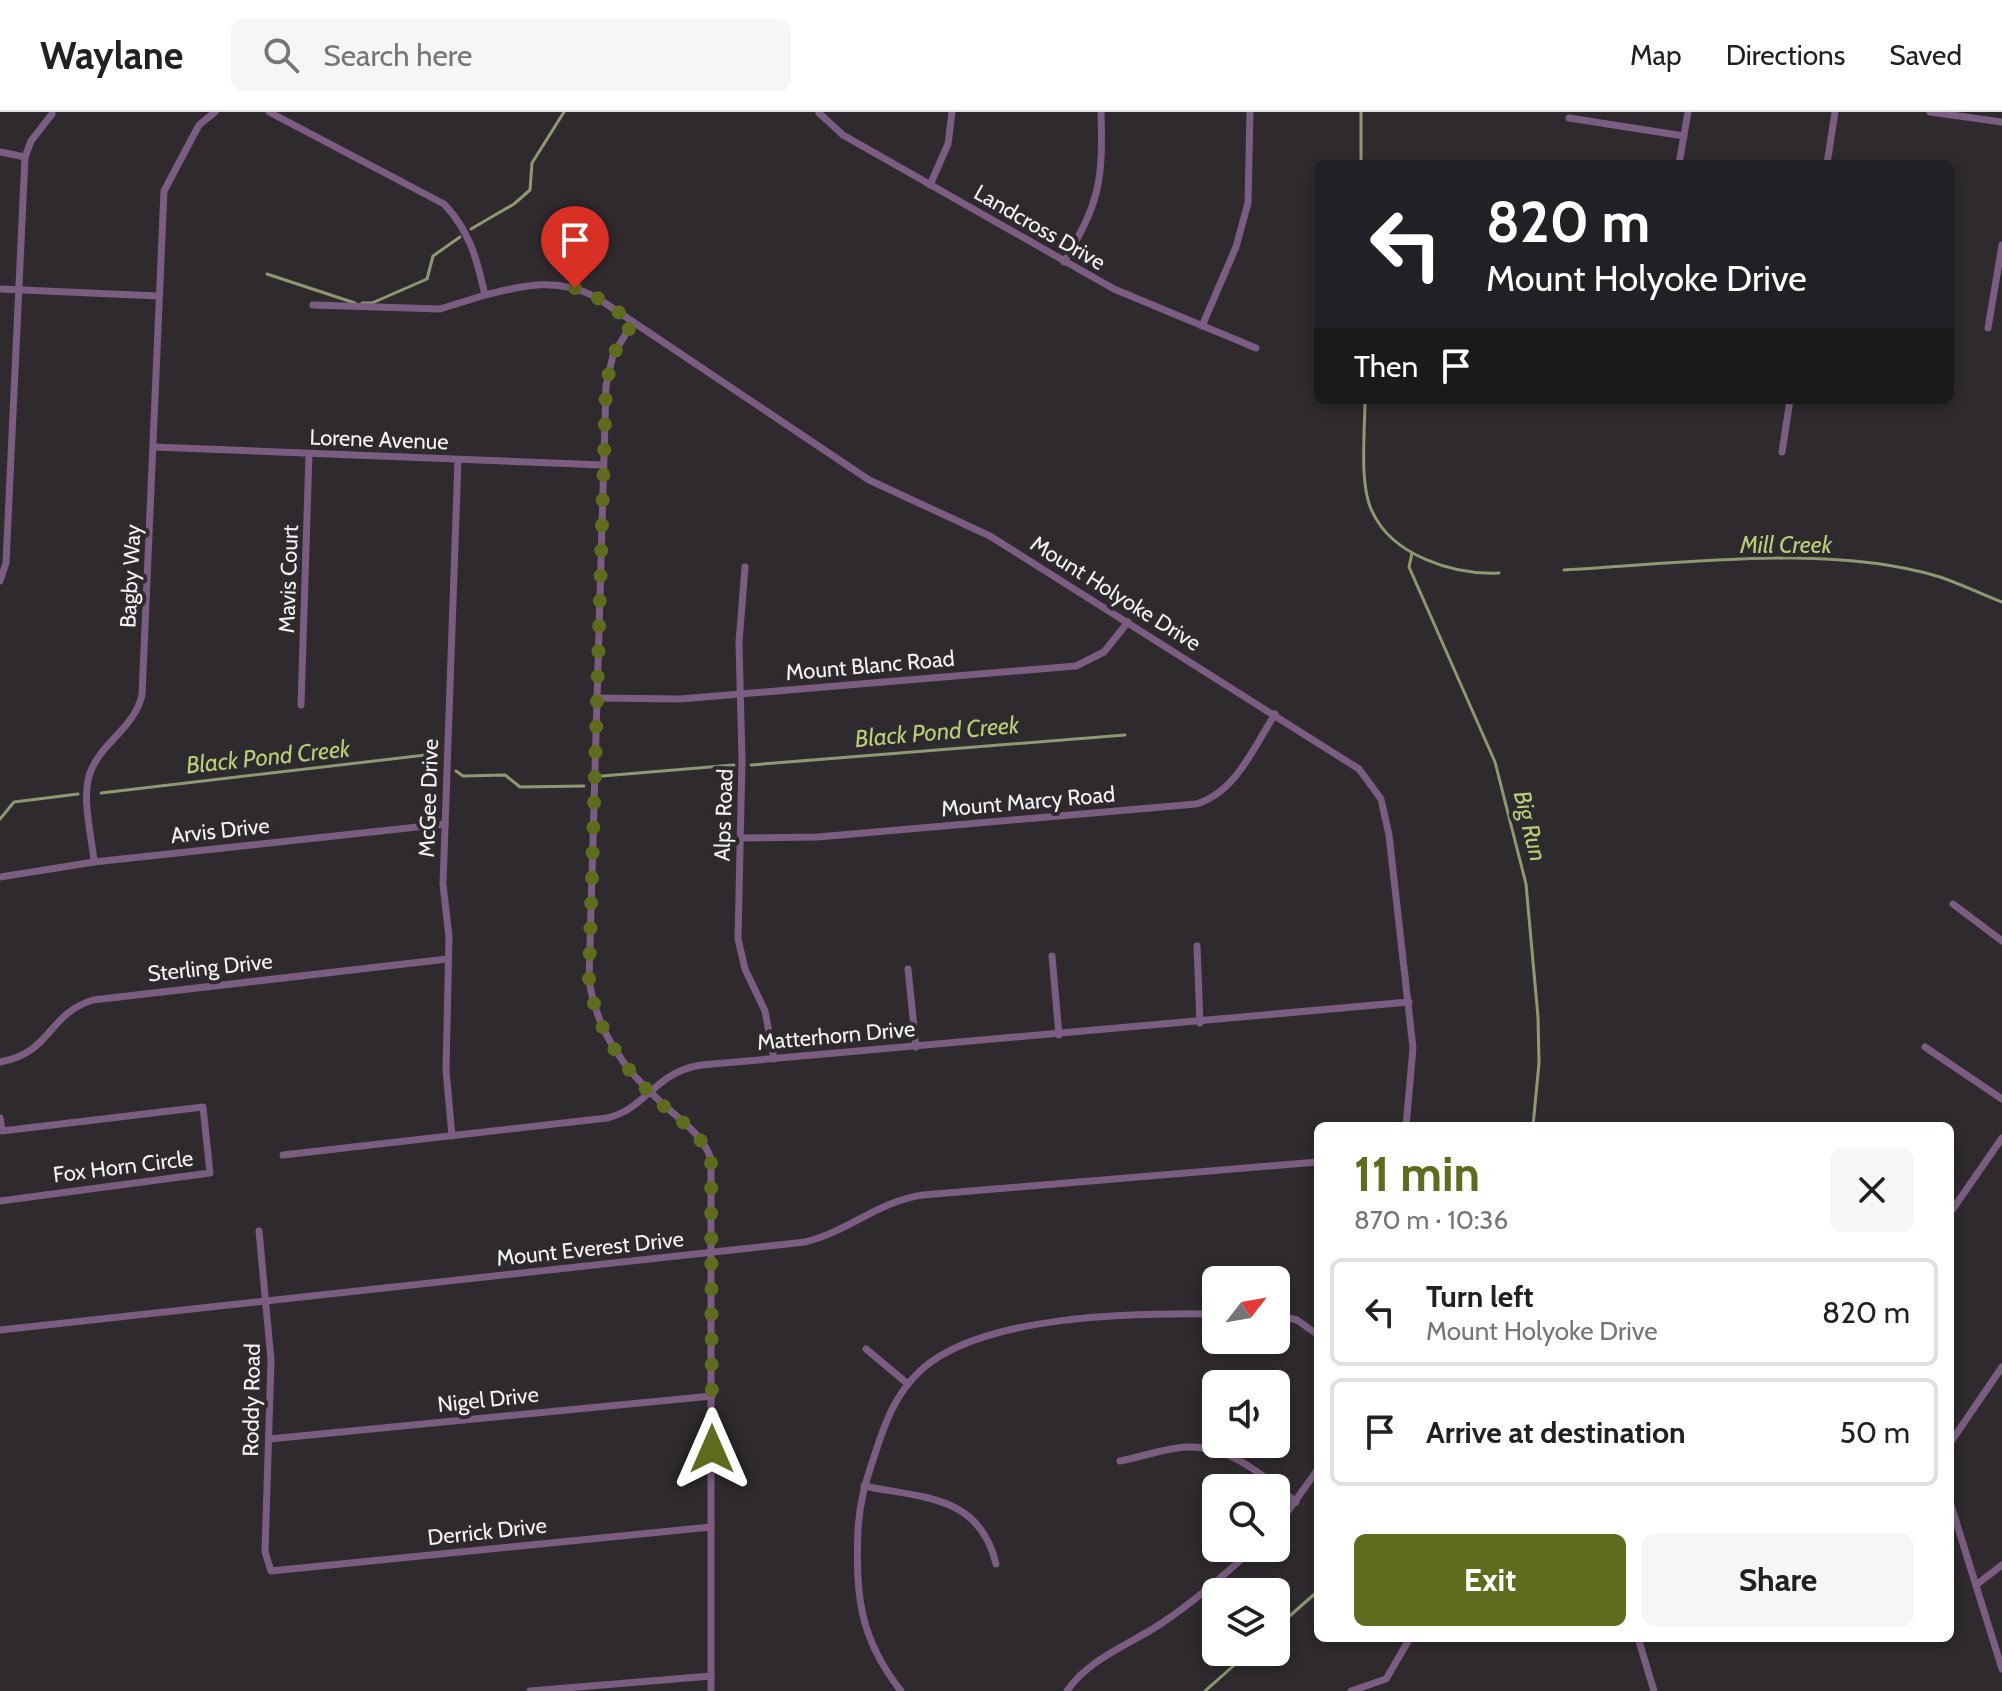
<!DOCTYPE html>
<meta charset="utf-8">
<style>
:root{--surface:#fff;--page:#f6f6f6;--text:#202124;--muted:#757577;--line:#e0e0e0;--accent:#5f6c1e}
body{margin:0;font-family:Cabin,sans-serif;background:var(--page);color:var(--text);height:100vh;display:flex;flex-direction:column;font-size:30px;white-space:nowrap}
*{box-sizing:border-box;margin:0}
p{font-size:26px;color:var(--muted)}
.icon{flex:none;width:44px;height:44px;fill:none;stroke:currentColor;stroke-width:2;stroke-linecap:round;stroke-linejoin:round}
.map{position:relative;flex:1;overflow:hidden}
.panel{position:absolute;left:1314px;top:1010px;width:640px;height:520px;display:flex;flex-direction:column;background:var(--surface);border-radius:12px;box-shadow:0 4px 12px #0003}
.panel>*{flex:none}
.banner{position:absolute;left:1314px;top:48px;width:640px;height:244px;border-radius:12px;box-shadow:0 4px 12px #0003;background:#202124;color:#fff;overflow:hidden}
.needle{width:52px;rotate:59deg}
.buttons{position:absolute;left:1202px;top:1154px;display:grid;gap:16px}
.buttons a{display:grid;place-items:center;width:88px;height:88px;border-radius:12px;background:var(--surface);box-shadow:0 4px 12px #0003;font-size:40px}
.pin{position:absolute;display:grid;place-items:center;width:68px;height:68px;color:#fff;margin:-82px -34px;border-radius:50% 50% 50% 0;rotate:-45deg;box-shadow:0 0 8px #0007}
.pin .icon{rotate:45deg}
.me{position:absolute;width:88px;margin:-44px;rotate:0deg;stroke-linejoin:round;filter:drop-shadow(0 0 6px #0008)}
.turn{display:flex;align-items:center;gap:28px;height:168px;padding:0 40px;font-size:36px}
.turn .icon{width:104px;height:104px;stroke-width:2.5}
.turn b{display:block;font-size:56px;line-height:68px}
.then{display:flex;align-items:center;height:76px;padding:0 40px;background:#0003;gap:16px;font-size:30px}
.round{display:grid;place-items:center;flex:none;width:84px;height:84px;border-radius:12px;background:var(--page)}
.summary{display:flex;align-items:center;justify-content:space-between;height:136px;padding:0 40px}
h1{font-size:48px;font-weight:700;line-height:60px;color:var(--accent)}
.cta{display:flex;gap:16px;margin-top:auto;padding:16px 40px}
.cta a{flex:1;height:92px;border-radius:12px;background:var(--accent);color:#fff;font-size:32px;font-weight:700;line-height:92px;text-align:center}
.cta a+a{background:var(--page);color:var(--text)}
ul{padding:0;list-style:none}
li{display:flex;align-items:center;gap:24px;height:108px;margin:0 16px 12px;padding:0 24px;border:4px solid var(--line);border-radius:12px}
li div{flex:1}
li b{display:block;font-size:30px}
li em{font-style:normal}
header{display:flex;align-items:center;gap:48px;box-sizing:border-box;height:112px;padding:0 40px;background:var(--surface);border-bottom:2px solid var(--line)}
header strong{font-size:38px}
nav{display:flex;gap:44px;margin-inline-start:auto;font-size:28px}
.search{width:560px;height:72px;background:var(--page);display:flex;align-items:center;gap:20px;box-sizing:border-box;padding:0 28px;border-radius:12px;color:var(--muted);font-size:30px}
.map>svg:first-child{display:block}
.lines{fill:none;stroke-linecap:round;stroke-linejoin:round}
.stream{stroke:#8f9871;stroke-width:3}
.minor{stroke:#7a5d80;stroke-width:7}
.route{stroke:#5f6c1e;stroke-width:14;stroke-dasharray:0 25.2}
.labels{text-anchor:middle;stroke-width:8;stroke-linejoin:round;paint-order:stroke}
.street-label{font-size:22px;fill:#f4f2f5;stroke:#2e2a2e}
.water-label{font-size:24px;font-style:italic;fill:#b9cd78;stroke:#2e2a2e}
</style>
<header>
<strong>Waylane</strong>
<div class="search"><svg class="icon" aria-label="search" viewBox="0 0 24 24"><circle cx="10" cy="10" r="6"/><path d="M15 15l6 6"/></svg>Search here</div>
<nav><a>Map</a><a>Directions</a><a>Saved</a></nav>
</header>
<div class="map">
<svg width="2002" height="1579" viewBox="0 0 2002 1579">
<rect width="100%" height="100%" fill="#2e2a2e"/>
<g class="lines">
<g class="stream">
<path d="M1361,0V52"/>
<path d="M471,117L514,92L530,78L532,51L564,0"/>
<path d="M267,162L355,191"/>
<path d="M362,191H372L427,167L433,144L460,125"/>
<path d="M1365,288C1365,318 1359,373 1372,399C1392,444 1454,463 1499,461"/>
<path d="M1412,441L1409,455L1495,650L1526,772L1538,905L1539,951L1533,1014"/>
<path d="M1564,458C1680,452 1828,431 1940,465C1961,472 1981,482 2002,490"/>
<path d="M751,653L1125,623"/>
<path d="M456,659L463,664L505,663L520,675L584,674"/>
<path d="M602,664L734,653"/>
<path d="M101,681L434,642L438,645"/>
<path d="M0,707L14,690L78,682"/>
<path d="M1276,1516L1318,1479"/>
<path d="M1205,1579L1249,1540"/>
</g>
<g class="minor">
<path d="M269,0L444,92C470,119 477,148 485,183C524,173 558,165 596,185L869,368L990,424L1359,657L1381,687L1389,723L1413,936L1406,1014"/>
<path d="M1930,0L2002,10"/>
<path d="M819,1L843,23L1114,177L1256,236"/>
<path d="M1569,6L1684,24"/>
<path d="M0,40L25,45"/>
<path d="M1679,52L1688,0"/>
<path d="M1827,52L1835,0"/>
<path d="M930,73L948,32L952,0"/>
<path d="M1064,150C1100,89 1103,70 1101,0"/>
<path d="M0,177L158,184"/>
<path d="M313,193L440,197L485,183"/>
<path d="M633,210L613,243L606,274L589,868C597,920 624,958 663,992C681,1009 703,1023 711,1047V1579"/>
<path d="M1202,214L1236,135L1248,91L1250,0"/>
<path d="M1988,216L2002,133"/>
<path d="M154,335L603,353"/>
<path d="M1782,340L1790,288"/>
<path d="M745,455L739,530L742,648L738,827L745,857L765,899L774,947"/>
<path d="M0,469L6,451L25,45L31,29L52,2"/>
<path d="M596,586L680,587L1076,554L1104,540L1128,510"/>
<path d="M301,593L309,342"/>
<path d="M740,726L818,725L1196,692C1236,680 1254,635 1275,602"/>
<path d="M94,750C92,724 81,687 90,661C101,630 134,617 142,583L164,79L199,13L215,0"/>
<path d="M0,765L94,750L445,712"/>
<path d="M1953,792L2002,829"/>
<path d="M1197,834L1200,911"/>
<path d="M1052,844L1059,923"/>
<path d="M908,857L916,935"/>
<path d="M1925,935L2002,987"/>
<path d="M0,950C52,941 47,902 93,888L447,847"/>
<path d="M0,1006L2,1019L203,995L210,1061L0,1089"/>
<path d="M452,1024L446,958L449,825L443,772L458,348"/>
<path d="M283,1043L607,1006C648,996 653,961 701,953L1409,890"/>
<path d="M1950,1101L2002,1026"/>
<path d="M259,1119L271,1248L265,1440L271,1459L711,1415"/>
<path d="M1276,1203L1297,1208L1318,1223"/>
<path d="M0,1218L805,1130C847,1120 879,1089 923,1083L1318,1050"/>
<path d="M866,1237L908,1272"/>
<path d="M269,1327L712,1284"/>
<path d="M1950,1331L2002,1255"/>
<path d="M1120,1349C1142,1345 1165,1336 1187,1335C1230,1333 1265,1365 1296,1390"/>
<path d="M864,1374C923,1386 980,1383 996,1452"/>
<path d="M1950,1390L2002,1557"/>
<path d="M1276,1416L1318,1357"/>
<path d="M1976,1473L2002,1453"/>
<path d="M1638,1526L1654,1579"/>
<path d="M530,1579L711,1564"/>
<path d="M901,1579C860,1527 855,1483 858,1419C859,1391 866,1368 875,1342C885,1310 896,1281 921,1258C983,1202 1136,1201 1216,1202"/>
<path d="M1067,1579C1088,1547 1131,1532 1162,1511C1195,1489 1224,1463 1254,1436"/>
<path d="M1351,1579L1386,1567L1410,1526"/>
</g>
</g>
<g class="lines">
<path class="route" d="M575,176L596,185L633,210L613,243L606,274L589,868C597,923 627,961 667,997C684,1011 703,1025 711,1047L712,1337"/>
</g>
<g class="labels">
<g class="street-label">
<text transform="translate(1040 115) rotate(30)" y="8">Landcross Drive</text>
<text transform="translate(379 327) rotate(2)" y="8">Lorene Avenue</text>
<text transform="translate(130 464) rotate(-87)" y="8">Bagby Way</text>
<text transform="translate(288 467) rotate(-88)" y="8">Mavis Court</text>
<text transform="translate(1116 481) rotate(32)" y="8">Mount Holyoke Drive</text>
<text transform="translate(870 553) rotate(-5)" y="8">Mount Blanc Road</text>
<text transform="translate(428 686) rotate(-88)" y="8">McGee Drive</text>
<text transform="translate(1028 689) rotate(-5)" y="8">Mount Marcy Road</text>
<text transform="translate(723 703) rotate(-88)" y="8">Alps Road</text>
<text transform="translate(220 718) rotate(-6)" y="8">Arvis Drive</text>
<text transform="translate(210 855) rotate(-6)" y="8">Sterling Drive</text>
<text transform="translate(836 923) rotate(-5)" y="8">Matterhorn Drive</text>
<text transform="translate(123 1054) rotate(-7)" y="8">Fox Horn Circle</text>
<text transform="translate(590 1136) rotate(-6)" y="8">Mount Everest Drive</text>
<text transform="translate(488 1287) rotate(-6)" y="8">Nigel Drive</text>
<text transform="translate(251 1288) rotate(-89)" y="8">Roddy Road</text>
<text transform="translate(487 1419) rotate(-6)" y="8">Derrick Drive</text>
</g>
<g class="water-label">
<text x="1786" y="441">Mill Creek</text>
<text transform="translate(937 620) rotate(-5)" y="8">Black Pond Creek</text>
<text transform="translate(268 645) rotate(-6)" y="8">Black Pond Creek</text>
<text transform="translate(1530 714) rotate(76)" y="8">Big Run</text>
</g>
</g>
</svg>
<div class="buttons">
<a><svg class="needle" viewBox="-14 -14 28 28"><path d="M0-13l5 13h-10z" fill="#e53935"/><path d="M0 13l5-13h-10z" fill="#757577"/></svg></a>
<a><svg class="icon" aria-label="sound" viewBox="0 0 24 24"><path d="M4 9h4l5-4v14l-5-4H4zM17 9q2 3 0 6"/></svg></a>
<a><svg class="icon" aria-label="search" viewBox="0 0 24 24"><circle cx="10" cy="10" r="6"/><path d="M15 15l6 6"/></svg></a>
<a><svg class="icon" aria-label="layers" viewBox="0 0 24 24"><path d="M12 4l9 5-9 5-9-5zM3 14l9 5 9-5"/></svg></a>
</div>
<div class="pin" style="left:575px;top:176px;background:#d93025"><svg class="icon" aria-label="arrive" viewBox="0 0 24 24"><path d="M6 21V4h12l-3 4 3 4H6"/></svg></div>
<svg class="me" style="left:712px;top:1337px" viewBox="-20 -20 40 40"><path d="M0-17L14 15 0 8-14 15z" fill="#5f6c1e" stroke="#fff" stroke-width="4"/></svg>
<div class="banner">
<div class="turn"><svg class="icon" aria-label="left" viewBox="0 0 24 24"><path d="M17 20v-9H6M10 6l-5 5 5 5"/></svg><div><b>820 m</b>Mount Holyoke Drive</div></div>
<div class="then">Then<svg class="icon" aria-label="arrive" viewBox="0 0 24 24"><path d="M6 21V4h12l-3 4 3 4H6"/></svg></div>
</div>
<section class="panel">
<div class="summary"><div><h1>11 min</h1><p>870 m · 10:36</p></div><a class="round"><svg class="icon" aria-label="close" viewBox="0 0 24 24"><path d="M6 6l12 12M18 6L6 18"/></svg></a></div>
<ul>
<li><svg class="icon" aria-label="left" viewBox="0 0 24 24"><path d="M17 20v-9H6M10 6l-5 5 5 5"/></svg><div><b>Turn left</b><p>Mount Holyoke Drive</p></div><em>820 m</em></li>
<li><svg class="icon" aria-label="arrive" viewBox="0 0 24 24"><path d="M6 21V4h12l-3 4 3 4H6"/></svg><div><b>Arrive at destination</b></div><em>50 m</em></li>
</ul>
<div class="cta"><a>Exit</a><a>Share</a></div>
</section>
</div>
